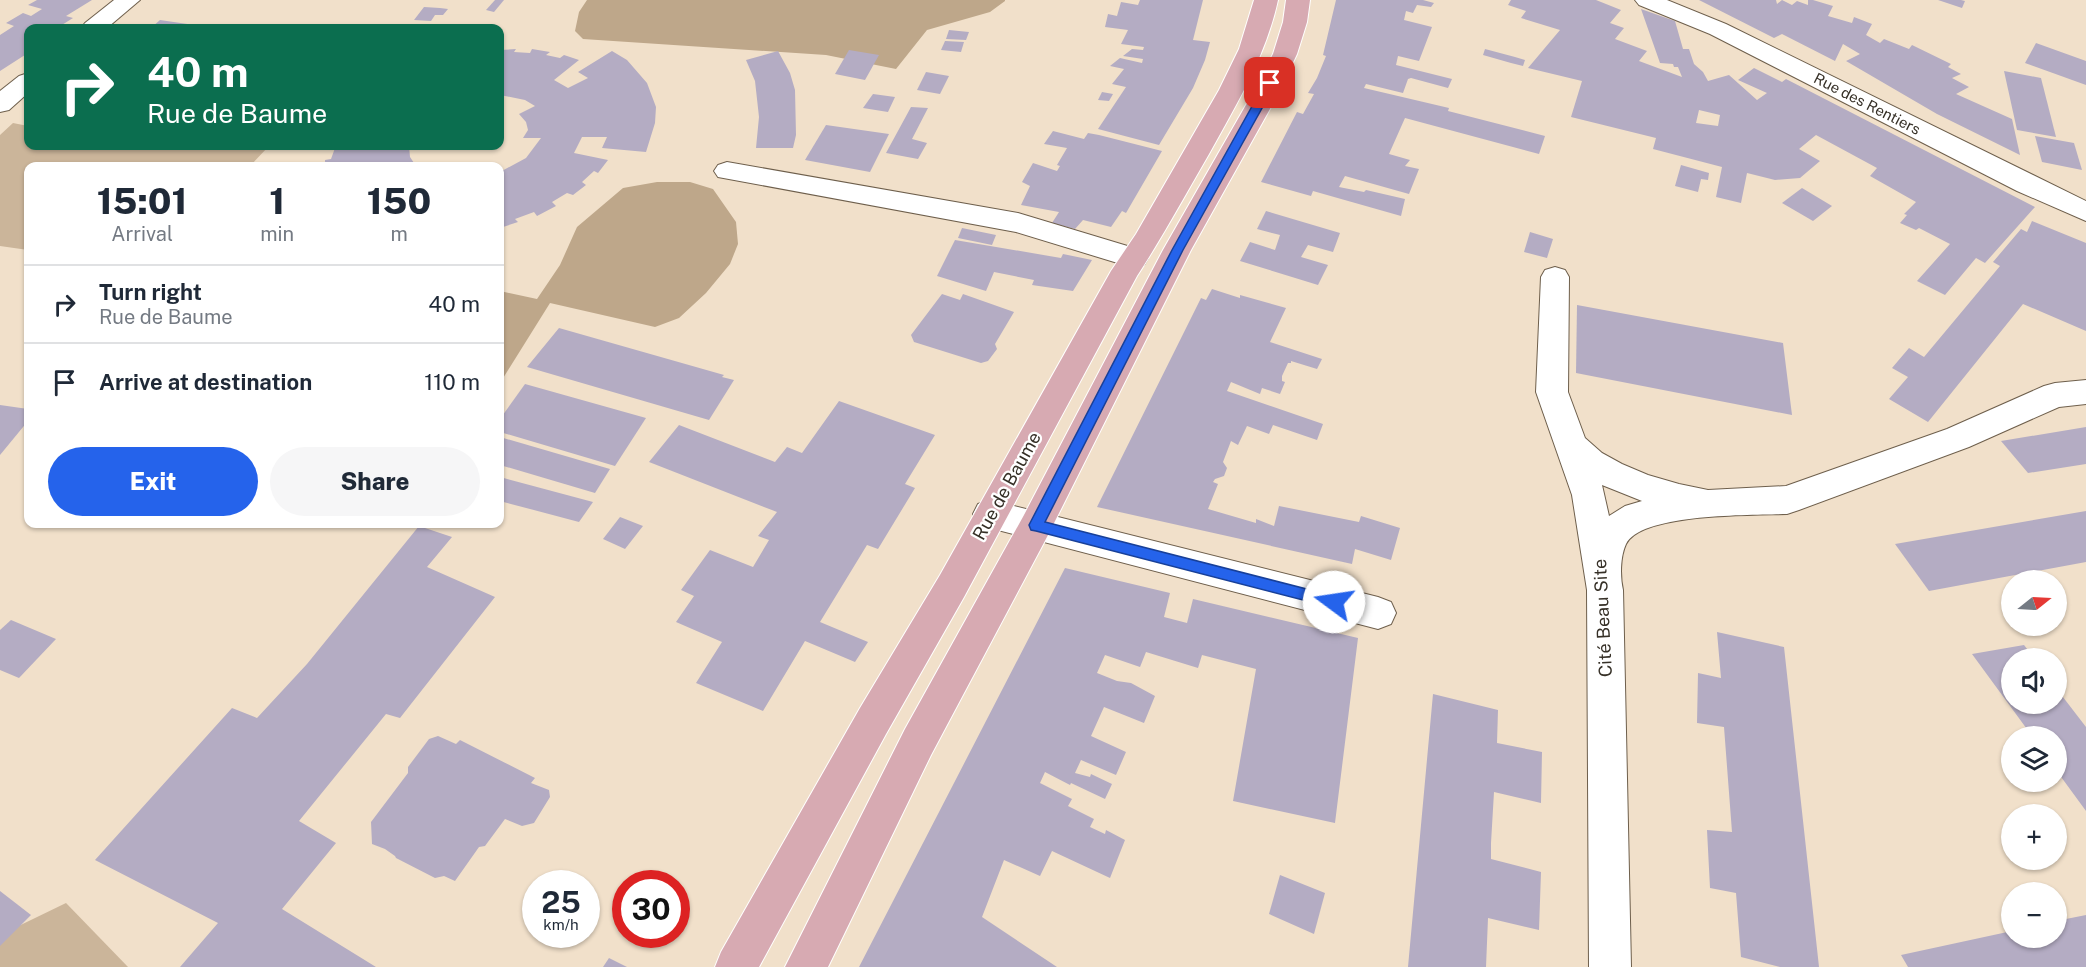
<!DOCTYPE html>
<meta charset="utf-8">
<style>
:root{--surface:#fff;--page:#f6f6f7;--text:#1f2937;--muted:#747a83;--line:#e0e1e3;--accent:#2563eb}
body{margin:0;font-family:"Public Sans",sans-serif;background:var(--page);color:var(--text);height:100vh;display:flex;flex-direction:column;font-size:22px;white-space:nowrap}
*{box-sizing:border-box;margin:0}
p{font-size:20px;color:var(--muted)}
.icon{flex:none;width:33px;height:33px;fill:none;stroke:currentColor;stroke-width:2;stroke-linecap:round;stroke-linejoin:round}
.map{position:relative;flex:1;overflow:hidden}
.details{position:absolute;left:24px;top:162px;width:480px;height:366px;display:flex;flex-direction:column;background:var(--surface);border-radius:12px;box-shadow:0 2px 4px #0004}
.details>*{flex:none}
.banner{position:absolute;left:24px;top:24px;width:480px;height:126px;border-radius:12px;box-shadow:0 2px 4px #0004;background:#0b6e4f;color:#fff;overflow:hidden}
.needle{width:39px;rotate:72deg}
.fabs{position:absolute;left:2001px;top:570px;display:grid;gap:12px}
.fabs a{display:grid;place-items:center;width:66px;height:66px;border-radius:50%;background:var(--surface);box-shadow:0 2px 4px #0004;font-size:30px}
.speed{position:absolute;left:522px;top:870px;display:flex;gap:12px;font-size:30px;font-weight:700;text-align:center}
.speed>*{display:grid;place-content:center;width:78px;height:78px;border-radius:50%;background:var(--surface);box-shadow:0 2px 4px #0004;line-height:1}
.speed small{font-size:15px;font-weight:400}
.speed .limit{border:9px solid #d22;background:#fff;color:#111}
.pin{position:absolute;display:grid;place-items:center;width:51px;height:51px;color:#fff;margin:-26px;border-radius:12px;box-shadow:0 3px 9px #0006}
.me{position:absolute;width:66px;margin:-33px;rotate:284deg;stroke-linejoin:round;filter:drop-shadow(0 0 4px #0008)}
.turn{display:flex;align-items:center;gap:21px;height:126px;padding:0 24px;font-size:27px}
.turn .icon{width:78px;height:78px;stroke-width:2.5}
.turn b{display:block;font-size:42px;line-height:51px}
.eta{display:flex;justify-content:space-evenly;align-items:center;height:102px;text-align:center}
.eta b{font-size:36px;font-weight:800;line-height:42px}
.button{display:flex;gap:12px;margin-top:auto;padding:12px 24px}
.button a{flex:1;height:69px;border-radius:36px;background:var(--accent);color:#fff;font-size:24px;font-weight:800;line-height:69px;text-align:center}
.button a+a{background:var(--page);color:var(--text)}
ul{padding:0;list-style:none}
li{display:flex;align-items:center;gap:18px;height:78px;padding:0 24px;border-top:2px solid var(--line)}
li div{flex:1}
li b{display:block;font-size:22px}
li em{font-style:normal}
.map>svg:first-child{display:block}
.green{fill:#cbb59a}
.forest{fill:#bea78a}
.building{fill:#b4acc3;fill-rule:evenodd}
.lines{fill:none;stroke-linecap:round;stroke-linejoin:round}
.minor-casing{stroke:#6e5f4c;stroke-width:2}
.major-casing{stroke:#fff;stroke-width:2}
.minor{fill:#fff;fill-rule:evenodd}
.major{fill:#d7aab2;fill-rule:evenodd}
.route{fill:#2563eb;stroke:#184099;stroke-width:1.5}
.labels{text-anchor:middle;stroke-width:4.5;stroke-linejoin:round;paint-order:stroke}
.far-street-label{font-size:15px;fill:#363027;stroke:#fff}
.street-label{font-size:18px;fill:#363027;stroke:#fff}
</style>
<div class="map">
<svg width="2086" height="967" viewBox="0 0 2086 967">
<rect width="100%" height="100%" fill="#f1e0ca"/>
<g class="green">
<path d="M13,123L28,126V146H269L250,166H28V250L0,246V135Z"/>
<path d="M66,903L128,967H0V935Z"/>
</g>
<g class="forest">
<path d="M587,0H1005V1L990,12L927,30L896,69L826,55L583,39L575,31L579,12Z"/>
<path d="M657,182H690L713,189L736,222L738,244L730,264L706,293L679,318L655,327L550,303L500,383V291L537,299L560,265L577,227L623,188Z"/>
</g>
<g class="building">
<path d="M37,0H92L66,16L73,18L57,28H28V53L0,71V35L14,26L6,23L23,13L31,16L42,9L28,5Z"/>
<path d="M495,0H504L494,12L486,10Z"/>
<path d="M1140,0H1203L1193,40L1210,42L1205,60L1193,88L1159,145L1098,129L1126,87L1112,84L1124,69L1110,66L1120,58L1142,63L1143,59L1123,56L1132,49L1143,50L1144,47L1121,44L1128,30L1105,27L1108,14L1117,16L1121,2L1138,5Z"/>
<path d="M1336,0H1423L1434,3L1431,7L1417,5L1413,13L1406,11L1404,20L1432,27L1419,61L1398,56L1396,65L1452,79L1448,88L1411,78L1408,79L1403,93L1366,84L1364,88L1449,108L1448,111L1545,136L1539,154L1405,118L1389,154L1410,160L1405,166L1419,169L1409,194L1345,176L1339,187L1364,192L1366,190L1405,199L1401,216L1313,191L1311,196L1261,182L1297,112L1303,114L1314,94L1308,93L1317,78L1326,56L1323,55Z"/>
<path d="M1511,0H1596L1621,10L1610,23L1624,28L1615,39L1647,51L1639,61L1682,77L1678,67H1674L1673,64L1660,63L1641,9L1675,21L1683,49H1689L1694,64L1703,72L1708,81L1729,75L1757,100L1767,93L1738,80L1754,68L1782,82L1786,79L2035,207L1985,263L1976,258L1945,295L1917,281L1950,244L1919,228L1916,230L1900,223L1907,215L1904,214L1916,202L1870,176L1877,168L1816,135L1799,149L1820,161L1800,178L1775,180L1747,173L1741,203L1716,197L1722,167L1653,149L1656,138L1571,117L1582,81L1528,68L1560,30L1521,18L1526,11L1508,5ZM1699,110L1720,115L1718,126L1696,123Z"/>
<path d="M1699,0H1776L1777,4L1782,0L1792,5L1797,1L1808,5V0H1813L1833,6L1828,16L1852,23L1854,17L1872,24L1866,35L1880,43L1884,39L1909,49L1912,45L1951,64L1948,67L1961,74L1952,78L1969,87L1956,94L2012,119L2020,155L1937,114L1846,61L1860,54L1843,44L1835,61L1782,34L1774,38Z"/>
<path d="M1938,0H1961L1965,1L1962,8Z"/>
<path d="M424,7L440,8L448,9L443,15H435L431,21L414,20Z"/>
<path d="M160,20L201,26L198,28H151Z"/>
<path d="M949,30L969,32L966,40L946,39Z"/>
<path d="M945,41L964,42L961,52L941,50Z"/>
<path d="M2036,43L2086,61V85L2025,63Z"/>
<path d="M516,49L514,52L530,53L532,49L550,52L546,55L560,58L564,55L579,60L554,80L568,88L588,78L578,72L612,51L627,60L647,83L656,107L655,123L646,152L602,148L607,137H582L574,153L608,160L598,173L594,171L582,182L586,185L573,195L567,193L552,202L556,206L537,216L534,212L515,219L518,222L500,228V172L526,158L541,138H523L528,130L526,122L519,114L535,106L525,100L500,95V50Z"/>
<path d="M1485,49L1515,57L1525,60L1523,66L1511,63L1483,55Z"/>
<path d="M849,50L879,55L865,80L835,74Z"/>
<path d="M778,51L790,73L795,90L796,135L793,148H756L759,117L755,81L746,60Z"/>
<path d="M2004,71L2041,78L2056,137L2017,130Z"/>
<path d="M926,72L949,76L940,94L917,90Z"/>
<path d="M1102,92L1113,94L1109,101L1098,100Z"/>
<path d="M873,94L895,97L888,112L863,108Z"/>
<path d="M911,107L928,108L912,139L927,143L918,159L886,153Z"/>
<path d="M826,125L889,134L870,172L805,160Z"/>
<path d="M1053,131L1084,139L1088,133L1099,135L1162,151L1126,213L1122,211L1111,227L1083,220L1075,229L1052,223L1059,212L1021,205L1030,186L1022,182L1033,163L1057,171L1060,166L1057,165L1067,148L1044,144Z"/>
<path d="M2035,136L2074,143L2082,170L2042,162Z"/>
<path d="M329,146H409L410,157L416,166H325V160L331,159L335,148L328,149Z"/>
<path d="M1681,165L1709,173L1708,180L1701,179L1698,192L1675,186Z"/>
<path d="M1802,188L1832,206L1813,221L1782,203Z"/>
<path d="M1266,211L1340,233L1333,252L1308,245L1301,257L1328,265L1318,285L1240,261L1250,242L1275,250L1280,235L1257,229Z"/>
<path d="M2032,221L2086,243V331L2023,304L1928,422L1889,399L1908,377L1892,368L1909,348L1924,357L2000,266L1993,262L2021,229L2027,232Z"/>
<path d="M962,228L996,235L992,245L958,238Z"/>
<path d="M1530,232L1553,239L1547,258L1524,252Z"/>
<path d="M955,240L1061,258L1063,254L1092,260L1073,291L1032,285L1034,280L994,272L986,291L937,276Z"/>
<path d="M1212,289L1240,298V295L1286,308L1270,342L1322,359L1317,369L1291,361V363H1288L1282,376V381L1285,382L1280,394L1262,388L1260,394L1231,382L1227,391L1323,424L1317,440L1273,425L1269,434L1247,426L1238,445L1231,441L1223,462L1227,468L1224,476L1215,479L1213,482L1218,484L1208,509L1256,523V519L1274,526L1279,506L1359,522L1361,516L1400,528L1391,560L1355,549L1352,564L1097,507L1201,298L1206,300Z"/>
<path d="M942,294L960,300L963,294L1014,312L995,344L997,349L988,361L981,363L914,342L911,335Z"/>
<path d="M1577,305L1783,343L1792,415L1576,373Z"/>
<path d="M559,328L724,375L722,377L734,380L709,420L527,367Z"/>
<path d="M525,384L646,418L615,466L500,432V419Z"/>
<path d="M839,401L935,435L905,484L915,488L878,549L867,545L820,622L868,642L855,662L805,641L763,711L696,683L722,642L676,622L694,596L681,590L710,550L753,567L769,540L758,536L777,512L649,462L679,425L775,462L787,447L802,453Z"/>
<path d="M0,405L28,409V421L0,455Z"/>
<path d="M2086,427V464L2028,473L2001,441Z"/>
<path d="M500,437L610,469L595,493L500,465Z"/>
<path d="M500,477L593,502L579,522L500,501Z"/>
<path d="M2086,511V562L1929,591L1895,544Z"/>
<path d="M620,517L643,526L625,549L603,539Z"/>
<path d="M419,526L452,537L427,567L495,597L400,718L386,714L299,821L336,843L282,909L376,967H180L218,923L95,860L232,708L257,718L307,664Z"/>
<path d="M1065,568L1170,593L1164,617L1187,623L1193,599L1358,638L1335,823L1233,801L1256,669L1202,655L1198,668L1146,652L1140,667L1105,655L1097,673L1117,681L1131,683L1155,696L1144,723L1104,707L1091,736L1126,752L1116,775L1081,760L1075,773L1090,777L1091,774L1112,784L1105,799L1071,783L1070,785L1045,772L1040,783L1072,799L1068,806L1094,819L1090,827L1105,834L1106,830L1125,840L1110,878L1052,851L1040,876L1004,860L982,917L1057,967H859Z"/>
<path d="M11,620L56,639L19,678L0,670V630Z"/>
<path d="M1717,632L1784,647L1819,967H1780L1741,957L1736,893L1710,888L1707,830L1732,832L1724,727L1697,723L1698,673L1721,678Z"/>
<path d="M2024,645L2034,658H2012V704H2056V688L2086,727V811L2056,770V736H2032L1972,654Z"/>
<path d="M1433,694L1498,710L1497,743L1542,752L1541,803L1494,792L1491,843V859L1541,872L1539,930L1488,918L1486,967H1408Z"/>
<path d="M438,736L456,744L460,740L535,778L531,783L549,790L550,797L534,823L522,826L505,819L485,846L479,847L455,881L444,876L435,878L396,858L395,856L385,849L372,844L371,822L408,773V767L429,739Z"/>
<path d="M1280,875L1325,893L1314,934L1269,914Z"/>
<path d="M0,891L31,915L0,946Z"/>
<path d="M2086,915V967H1908L1901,955L2012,931V938H2056V921Z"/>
<path d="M609,958L627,967H603Z"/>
</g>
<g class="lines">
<defs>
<g id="minor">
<path d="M114,0H140L107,28H81L85,23Z"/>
<path d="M1635,0H1667L1726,24L2086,201V221L2017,191L1710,34L1639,5Z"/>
<path d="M28,73V93L9,110L0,112V91L19,76Z"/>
<path d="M727,162L1018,213L1144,251L1148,258L1144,265L1134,268L1016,232L718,177L714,171L718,165Z"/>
<path d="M1555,267L1565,270L1569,277L1568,392L1585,438L1602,453L1622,464L1648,475L1679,484L1708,490L1786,486L1947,429L2044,386L2055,383L2086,380V404L2059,407L1969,447L1799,510L1787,514C1754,515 1641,513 1626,544C1620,557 1620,577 1623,590L1631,967H1589L1587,590L1572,495L1536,392L1541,277L1545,270ZM1602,485L1642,501L1625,506L1609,516Z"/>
<path d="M990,500L1378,597L1391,602L1396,613L1391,624L1378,629L990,528L978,524L973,514L978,504Z"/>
</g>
<g id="major">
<path d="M1254,0H1278C1266,56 1236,105 1209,154C1185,195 1163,236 1137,276L964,597L886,734L759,967H715L721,952L860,708L940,575L1111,271L1136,234L1219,90L1239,49Z"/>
<path d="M1286,0H1310L1307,22L1297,54L1276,98L1191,250L1048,535L931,755L828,967H785L905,729L1024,515L1163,250L1250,98L1273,54L1283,22Z"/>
</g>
</defs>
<use href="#minor" class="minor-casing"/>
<use href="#major" class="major-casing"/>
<use href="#minor" class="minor"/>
<use href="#major" class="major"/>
</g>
<path class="route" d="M1270,80L1276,83L1183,250L1045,522L1334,596L1340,597L1342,602L1340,606L1334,608L1036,531L1031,530L1029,525L1172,250L1265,83Z"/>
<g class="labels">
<g class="far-street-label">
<text transform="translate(1867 104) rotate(27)" y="5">Rue des Rentiers</text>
</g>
<g class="street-label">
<text transform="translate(1007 486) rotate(-61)" y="6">Rue de Baume</text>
<text transform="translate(1603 618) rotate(-93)" y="6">Cité Beau Site</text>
</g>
</g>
</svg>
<div class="fabs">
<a><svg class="needle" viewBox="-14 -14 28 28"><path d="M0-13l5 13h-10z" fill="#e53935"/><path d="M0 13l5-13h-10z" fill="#747a83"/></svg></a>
<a><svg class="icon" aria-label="sound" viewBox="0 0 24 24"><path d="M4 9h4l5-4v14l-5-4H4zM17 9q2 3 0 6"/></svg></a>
<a><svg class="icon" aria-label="layers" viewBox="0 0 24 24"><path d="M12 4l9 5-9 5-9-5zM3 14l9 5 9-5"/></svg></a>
<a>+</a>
<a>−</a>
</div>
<div class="speed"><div>25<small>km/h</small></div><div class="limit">30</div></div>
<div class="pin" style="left:1270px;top:83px;background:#d93025"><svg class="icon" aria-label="arrive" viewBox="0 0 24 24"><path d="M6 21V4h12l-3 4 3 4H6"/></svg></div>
<svg class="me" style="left:1334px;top:602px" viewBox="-20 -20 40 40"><circle r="19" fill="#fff"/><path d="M0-13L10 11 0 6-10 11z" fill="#2563eb"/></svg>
<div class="banner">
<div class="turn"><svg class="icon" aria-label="right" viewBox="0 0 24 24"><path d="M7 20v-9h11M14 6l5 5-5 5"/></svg><div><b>40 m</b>Rue de Baume</div></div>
</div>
<section class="details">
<div class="eta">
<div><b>15:01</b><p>Arrival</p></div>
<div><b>1</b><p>min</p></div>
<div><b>150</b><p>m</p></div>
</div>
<ul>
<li><svg class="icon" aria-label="right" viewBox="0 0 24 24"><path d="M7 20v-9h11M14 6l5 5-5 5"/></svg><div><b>Turn right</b><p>Rue de Baume</p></div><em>40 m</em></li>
<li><svg class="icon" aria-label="arrive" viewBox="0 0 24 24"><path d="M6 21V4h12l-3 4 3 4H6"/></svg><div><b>Arrive at destination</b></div><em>110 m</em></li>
</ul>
<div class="button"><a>Exit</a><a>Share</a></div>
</section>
</div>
